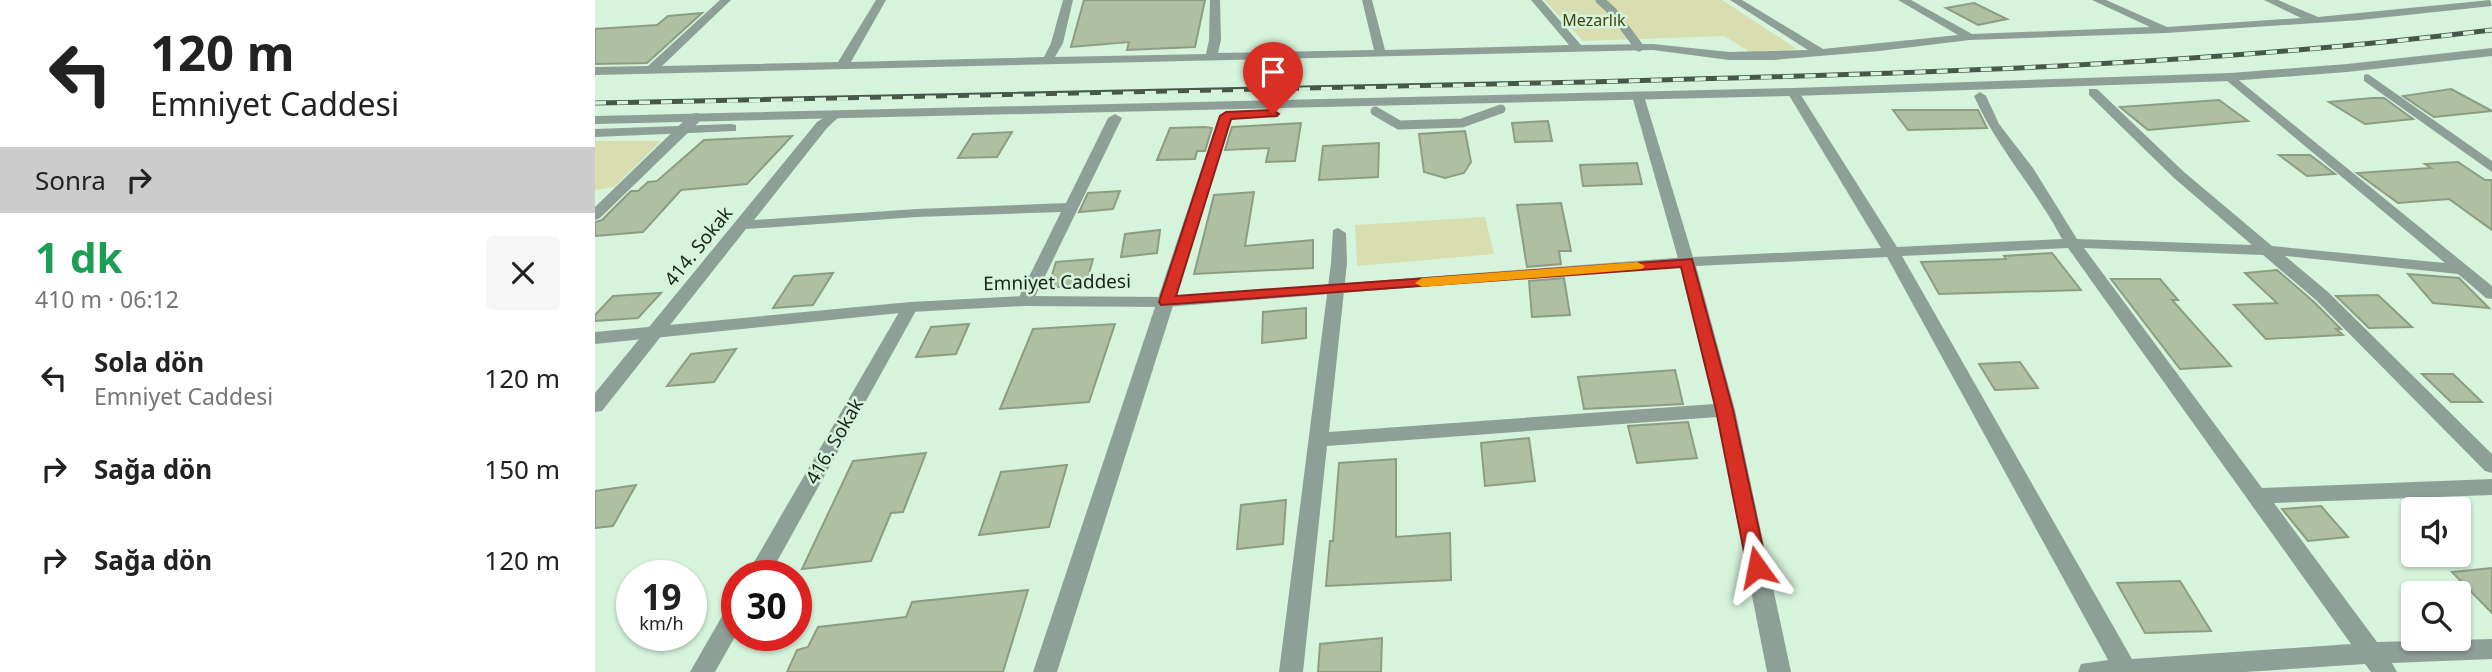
<!DOCTYPE html>
<html lang="tr">
<meta charset="utf-8">
<style>
:root{--surface:#fff;--page:#f6f6f6;--text:#222;--muted:#767676}
body{margin:0;font-family:"Noto Sans",sans-serif;background:var(--page);color:var(--text);height:100vh;display:flex;flex-direction:column;font-size:26px;white-space:nowrap}
*{box-sizing:border-box;margin:0}
p{font-size:23px;color:var(--muted)}
.icon{flex:none;width:38px;height:38px;fill:none;stroke:currentColor;stroke-width:2;stroke-linecap:round;stroke-linejoin:round}
.map{position:relative;flex:1;overflow:hidden}
.panel{display:flex;flex-direction:column;background:var(--surface);width:595px}
.panel>*{flex:none}
.banner{background:#fff;color:var(--text);overflow:hidden}
.controls{position:absolute;left:1806px;top:497px;display:grid;gap:14px}
.controls a{display:grid;place-items:center;width:70px;height:70px;border-radius:7px;background:var(--surface);box-shadow:0 2px 5px #0004;font-size:35px}
.speed{position:absolute;left:21px;top:560px;display:flex;gap:14px;font-size:35px;font-weight:700;text-align:center}
.speed>*{display:grid;place-content:center;width:91px;height:91px;border-radius:50%;background:var(--surface);box-shadow:0 2px 5px #0004;line-height:1}
.speed small{font-size:18px;font-weight:400}
.speed .limit{border:10px solid #d22;background:#fff;color:#111}
.pin{position:absolute;display:grid;place-items:center;width:60px;height:60px;color:#fff;margin:-72px -30px;border-radius:50% 50% 50% 0;rotate:-45deg;box-shadow:0 0 7px #0007}
.pin .icon{rotate:45deg}
.me{position:absolute;width:77px;margin:-38px;rotate:348deg;stroke-linejoin:round;filter:drop-shadow(0 0 5px #0008)}
.turn{display:flex;align-items:center;gap:24px;height:147px;padding:0 35px;font-size:32px}
.turn .icon{width:91px;height:91px;stroke-width:2.5}
.turn b{display:block;font-size:49px;line-height:60px}
.then{display:flex;align-items:center;height:66px;padding:0 35px;background:#0003;gap:14px;font-size:26px}
.round{display:grid;place-items:center;flex:none;width:74px;height:74px;border-radius:7px;background:var(--page)}
.head{display:flex;align-items:center;justify-content:space-between;height:119px;padding:0 35px}
h1{font-size:42px;font-weight:700;line-height:52px;color:#1e9e55}
ul{padding:0;list-style:none}
li{display:flex;align-items:center;gap:21px;height:91px;padding:0 35px}
li div{flex:1}
li b{display:block;font-size:26px}
li em{font-style:normal}
main{display:flex;flex:1;min-height:0}
.map>svg:first-child{display:block}
.green{fill:#d8deb0}
.building{fill:#aebfa2;stroke:#8d9d81;stroke-width:2}
.lines{fill:none;stroke-linecap:round;stroke-linejoin:round}
.service{stroke:#8e9f98;stroke-width:9}
.minor{fill:#8e9f98;fill-rule:evenodd}
.tertiary{fill:#8e9f98;fill-rule:evenodd}
.rail-casing{stroke:#47574a;stroke-width:5}
.rail{stroke:#d6f4dc;stroke-width:3.5;stroke-dasharray:11;stroke-linecap:butt}
.route{fill:#d93025;stroke:#8d1f18;stroke-width:2}
.slow{fill:#f59e0b}
.labels{text-anchor:middle;stroke-width:5;stroke-linejoin:round;paint-order:stroke}
.far-park-label{font-size:16px;fill:#41440c;stroke:#d6f4dc}
.street-label{font-size:19px;fill:#1a261d;stroke:#d6f4dc}
</style>
<main>
<section class="panel">
<div class="banner">
<div class="turn"><svg class="icon" aria-label="left" viewBox="0 0 24 24"><path d="M17 20v-9H6M10 6l-5 5 5 5"/></svg><div><b>120 m</b>Emniyet Caddesi</div></div>
<div class="then">Sonra<svg class="icon" aria-label="right" viewBox="0 0 24 24"><path d="M7 20v-9h11M14 6l5 5-5 5"/></svg></div>
</div>
<div class="head"><div><h1>1 dk</h1><p>410 m · 06:12</p></div><a class="round"><svg class="icon" aria-label="close" viewBox="0 0 24 24"><path d="M6 6l12 12M18 6L6 18"/></svg></a></div>
<ul>
<li><svg class="icon" aria-label="left" viewBox="0 0 24 24"><path d="M17 20v-9H6M10 6l-5 5 5 5"/></svg><div><b>Sola dön</b><p>Emniyet Caddesi</p></div><em>120 m</em></li>
<li><svg class="icon" aria-label="right" viewBox="0 0 24 24"><path d="M7 20v-9h11M14 6l5 5-5 5"/></svg><div><b>Sağa dön</b></div><em>150 m</em></li>
<li><svg class="icon" aria-label="right" viewBox="0 0 24 24"><path d="M7 20v-9h11M14 6l5 5-5 5"/></svg><div><b>Sağa dön</b></div><em>120 m</em></li>
</ul>
</section>
<div class="map">
<svg width="1897" height="672" viewBox="0 0 1897 672">
<rect width="100%" height="100%" fill="#d6f4dc"/>
<g class="green">
<path d="M949,0H1127L1202,49L1155,52L1129,36L988,41Z"/>
<path d="M0,141H66L19,187L0,190Z"/>
<path d="M890,217L899,254L762,266L760,225Z"/>
</g>
<g class="building">
<path d="M489,0H610L600,47L532,50L534,42L476,47Z"/>
<path d="M1379,3L1412,19L1383,25L1351,8Z"/>
<path d="M107,13L52,63L0,64V29L62,25L73,16Z"/>
<path d="M1856,89L1897,111L1839,117L1808,96Z"/>
<path d="M1777,98H1789L1818,119L1770,124L1734,102Z"/>
<path d="M1624,100L1653,121L1553,130L1525,107Z"/>
<path d="M1298,110H1383L1392,128L1313,130Z"/>
<path d="M953,121L957,141L920,142L917,123Z"/>
<path d="M706,123L700,161L671,162L674,148L630,150L637,127Z"/>
<path d="M610,127L617,128L610,151H602L600,159L562,160L575,128Z"/>
<path d="M870,131L876,162L869,173L850,178L829,172L824,134Z"/>
<path d="M417,132L402,157L363,158L378,134Z"/>
<path d="M197,136L152,184L86,190L48,232L0,236V222L7,220L36,191H43L53,182L62,181L109,140Z"/>
<path d="M784,143L783,177L724,180L728,146Z"/>
<path d="M1684,155H1715L1740,174L1712,176Z"/>
<path d="M1863,162L1890,180H1897V230L1854,199L1803,203L1762,173L1836,168L1830,164Z"/>
<path d="M1042,163L1047,184L988,186L985,165Z"/>
<path d="M525,191L518,209L484,212L493,193Z"/>
<path d="M659,192L650,246L718,240V268L599,274L619,195Z"/>
<path d="M966,203L976,251H964L966,264L932,267L922,205Z"/>
<path d="M565,230L562,253L526,257L530,234Z"/>
<path d="M1457,253L1486,290L1344,294L1326,262L1411,259L1409,256Z"/>
<path d="M498,259L491,284L453,288L461,262Z"/>
<path d="M1682,270L1719,302L1746,329H1741L1748,335L1671,339L1639,305L1682,303L1650,273Z"/>
<path d="M238,273L218,305L178,308L199,276Z"/>
<path d="M1813,274L1864,278L1894,308L1838,303Z"/>
<path d="M969,278L975,315L937,317L934,281Z"/>
<path d="M1516,279H1565L1583,300H1577L1636,366L1585,369Z"/>
<path d="M66,293L43,318L0,321V315L18,296Z"/>
<path d="M1783,295L1817,327L1774,328L1741,296Z"/>
<path d="M711,308V338L667,343L668,312Z"/>
<path d="M374,324L361,354L321,357L336,327Z"/>
<path d="M520,324L494,402L405,409L438,329Z"/>
<path d="M141,349L119,382L72,386L96,354Z"/>
<path d="M1425,362L1443,388L1400,390L1384,364Z"/>
<path d="M1080,370L1088,404L989,409L983,377Z"/>
<path d="M1827,374H1858L1887,402H1856Z"/>
<path d="M1093,422L1102,458L1042,463L1033,426Z"/>
<path d="M934,438L940,481L890,486L886,443Z"/>
<path d="M331,453L308,512L296,513L276,561L207,569L258,461Z"/>
<path d="M801,459V537L855,533L856,580L731,586L735,541H738L744,463Z"/>
<path d="M472,465L454,527L384,535L406,472Z"/>
<path d="M41,485L18,526L0,528V491Z"/>
<path d="M691,500L688,544L642,549L646,505Z"/>
<path d="M1726,506L1753,537L1713,541L1687,509Z"/>
<path d="M1897,568V613L1857,572Z"/>
<path d="M1585,581L1616,631L1550,633L1522,583Z"/>
<path d="M433,590L408,672H192L202,650L213,647L223,627L311,617L317,602Z"/>
<path d="M787,638L786,672H723L725,644Z"/>
</g>
<g class="lines">
<g class="service">
<path d="M1005,0L1017,11L1044,47"/>
<path d="M780,111L804,125L867,123L906,109"/>
</g>
<g class="minor">
<path d="M125,0H136L67,66L243,62L281,0H291L256,62L449,57L456,43L468,0H478L468,43L460,57L611,54L614,40L615,0H625L626,40L623,53L779,50L767,0H777L790,50L974,45L936,0H947L986,45L1058,44L1134,52L1213,50L1135,0H1147L1228,49L1363,35L1303,0H1316L1377,34L1555,27L1497,0H1511L1572,27L1706,18L1669,0H1683L1723,17L1895,0L1897,6L1765,20L1571,33L1375,40L1284,51L1178,60H1134L1058,50L0,75V67L53,66Z"/>
<path d="M1635,73L1897,286V299L1891,298L1863,274L1690,256L1733,292L1897,454V473L1890,471L1721,300L1668,255L1489,248L1667,488L1897,479V495L1679,503L1782,642L1897,639V659L1797,663L1802,672H1776L1770,664L1650,672H1483L1486,664L1513,660L1292,257L1101,266L1140,410L1196,672H1172L1122,417L732,446L708,672H684L736,263L738,230L743,228L751,233L752,263L734,432L1119,404L1084,262L1037,96L1043,92L1049,96L1098,257L1286,248L1192,92L1198,88L1204,92L1302,247L1467,239C1441,189 1401,147 1379,96L1385,92L1391,96L1404,124L1438,168L1482,239L1657,245L1579,178L1494,95V89H1502L1589,172L1677,246L1850,263L1631,80L1629,77ZM1473,248L1756,644L1537,659L1307,256Z"/>
<path d="M1773,74L1897,161V172L1769,81V75Z"/>
<path d="M240,111L246,115L232,128L159,220L322,209L471,203L513,118L520,114L527,118L436,305H424L422,301L466,212L322,217L151,229L7,411L0,412V393L222,122Z"/>
<path d="M631,112L638,116L462,672H438L624,116Z"/>
<path d="M101,113L106,114V120L5,218L0,220V207L96,114Z"/>
<path d="M315,302L323,307L174,576H151L307,307Z"/>
<path d="M142,601V633L120,672H95L134,604Z"/>
</g>
<g class="tertiary">
<path d="M1897,48V56L1752,72L1635,81L1198,96L0,124V116L1198,88L1635,73L1752,64Z"/>
<path d="M136,124L141,125V131L0,137V129Z"/>
<path d="M1092,257L1098,259L1100,262L1098,265L571,307L430,306L315,312L0,344V332L315,302L430,296L571,297Z"/>
</g>
<defs>
<path id="rail" d="M0,103C331,98 662,91 992,82C1295,74 1596,67 1897,30"/>
</defs>
<use href="#rail" class="rail-casing"/>
<use href="#rail" class="rail"/>
</g>
<path class="route" d="M678,110L684,114L682,116L636,119L581,296L1097,259L1138,410L1172,567L1170,573L1162,575L1155,573L1152,567L1121,410L1086,267L566,305L564,302L625,116L631,112Z"/>
<path class="slow" d="M1042,262L1050,266L1047,269L827,287L820,283L827,278Z"/>
<g class="labels">
<g class="far-park-label">
<text x="999" y="26">Mezarlık</text>
</g>
<g class="street-label">
<text transform="translate(103 246) rotate(-51)" y="7">414. Sokak</text>
<text transform="translate(462 282) rotate(-1)" y="7">Emniyet Caddesi</text>
<text transform="translate(239 441) rotate(-60)" y="7">416. Sokak</text>
</g>
</g>
</svg>
<div class="controls">
<a><svg class="icon" aria-label="sound" viewBox="0 0 24 24"><path d="M4 9h4l5-4v14l-5-4H4zM17 9q2 3 0 6"/></svg></a>
<a><svg class="icon" aria-label="search" viewBox="0 0 24 24"><circle cx="10" cy="10" r="6"/><path d="M15 15l6 6"/></svg></a>
</div>
<div class="speed"><div>19<small>km/h</small></div><div class="limit">30</div></div>
<div class="pin" style="left:678px;top:114px;background:#d93025"><svg class="icon" aria-label="arrive" viewBox="0 0 24 24"><path d="M6 21V4h12l-3 4 3 4H6"/></svg></div>
<svg class="me" style="left:1162px;top:567px" viewBox="-20 -20 40 40"><path d="M0-17L14 15 0 8-14 15z" fill="#d93025" stroke="#fff" stroke-width="4"/></svg>
</div>
</main>
